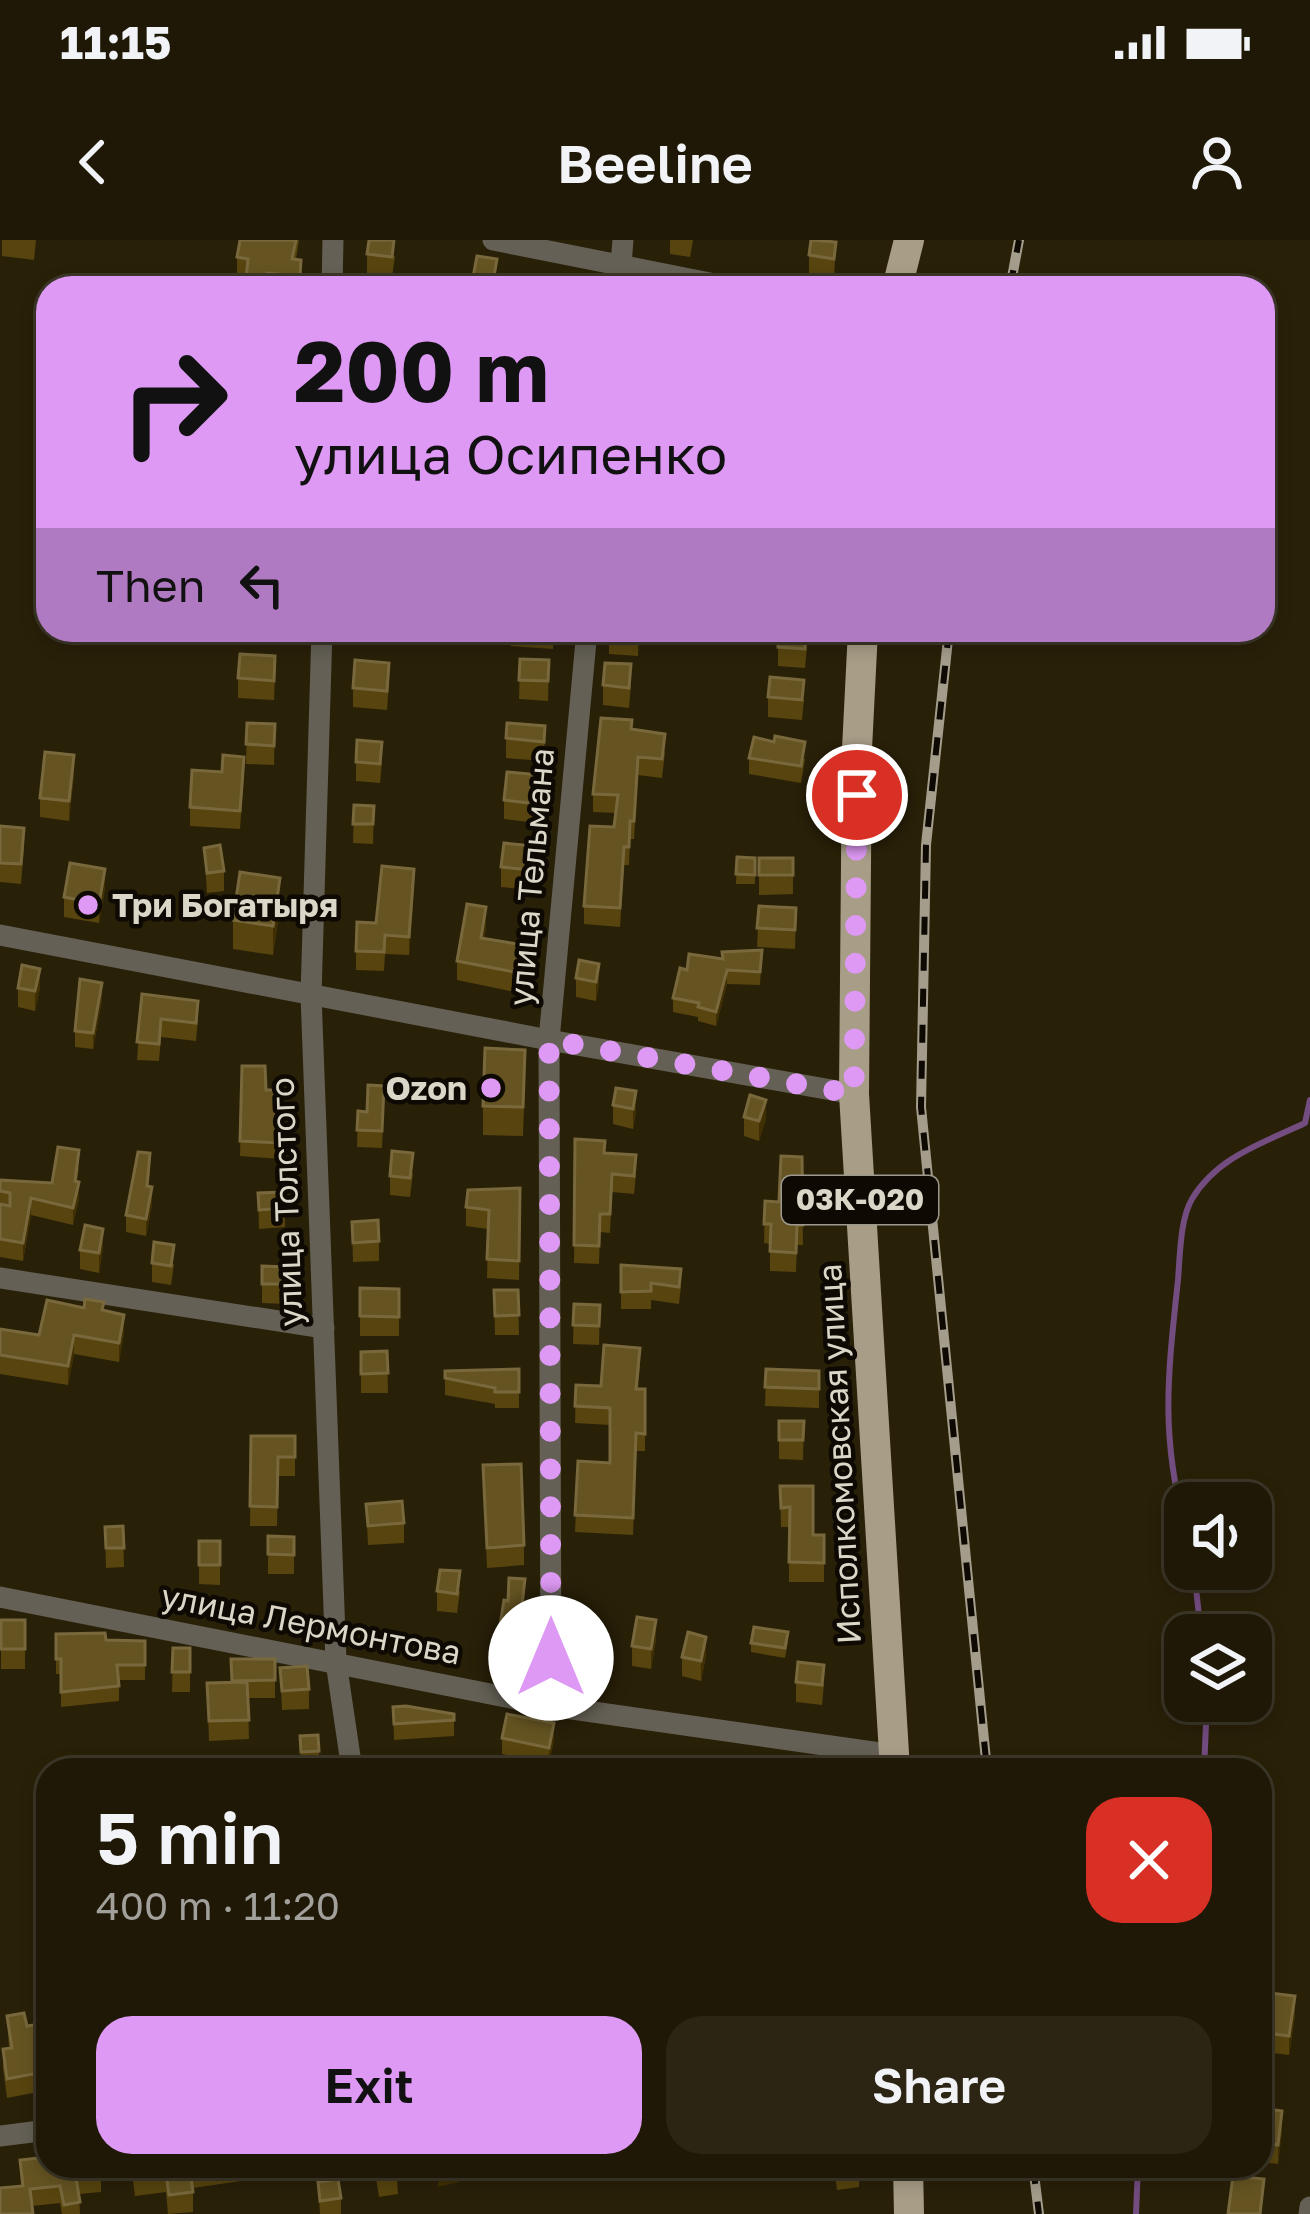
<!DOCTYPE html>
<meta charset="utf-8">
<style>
:root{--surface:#1f1806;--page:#2c2514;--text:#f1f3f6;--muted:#a1a09b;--line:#3c3728;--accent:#dd99f3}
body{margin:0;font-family:"Golos Text",sans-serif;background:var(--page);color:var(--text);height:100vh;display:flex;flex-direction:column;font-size:45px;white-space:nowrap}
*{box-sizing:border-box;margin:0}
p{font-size:39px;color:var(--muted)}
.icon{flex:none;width:66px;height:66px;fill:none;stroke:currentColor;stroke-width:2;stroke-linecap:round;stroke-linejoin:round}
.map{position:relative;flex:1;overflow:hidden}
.details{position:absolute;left:36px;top:1518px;width:1236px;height:420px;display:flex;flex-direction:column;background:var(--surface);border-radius:36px;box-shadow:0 6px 18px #0003,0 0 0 3px var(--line)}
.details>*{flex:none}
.banner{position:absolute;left:36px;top:36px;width:1239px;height:366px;border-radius:36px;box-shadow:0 6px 18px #0003,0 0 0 3px var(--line);background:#dd99f3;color:#111;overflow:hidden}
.tools{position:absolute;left:1164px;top:1242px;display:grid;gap:24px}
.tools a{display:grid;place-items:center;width:108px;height:108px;border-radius:24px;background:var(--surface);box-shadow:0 6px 18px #0003,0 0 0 3px var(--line);font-size:60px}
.pin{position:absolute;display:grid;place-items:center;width:102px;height:102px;color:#fff;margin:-51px;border:6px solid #fff;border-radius:50%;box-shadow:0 3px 12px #0007}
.me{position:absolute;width:132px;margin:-66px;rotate:0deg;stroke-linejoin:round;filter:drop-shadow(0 0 9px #0008)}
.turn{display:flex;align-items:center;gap:42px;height:252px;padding:0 60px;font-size:54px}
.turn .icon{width:156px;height:156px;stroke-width:2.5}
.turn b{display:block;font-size:84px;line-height:102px}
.then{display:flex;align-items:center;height:114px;padding:0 60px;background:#0003;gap:24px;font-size:45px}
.round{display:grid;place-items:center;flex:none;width:126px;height:126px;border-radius:36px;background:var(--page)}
.head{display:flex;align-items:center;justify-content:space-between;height:204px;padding:0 60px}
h1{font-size:72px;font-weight:600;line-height:90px}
.action{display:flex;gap:24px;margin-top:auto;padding:24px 60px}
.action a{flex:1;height:138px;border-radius:36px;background:var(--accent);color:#111;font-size:48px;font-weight:600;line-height:138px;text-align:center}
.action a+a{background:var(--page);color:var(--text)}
.status{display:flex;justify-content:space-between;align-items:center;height:84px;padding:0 60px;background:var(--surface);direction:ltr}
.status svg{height:33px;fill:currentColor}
header{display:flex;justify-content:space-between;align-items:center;height:156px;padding:0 60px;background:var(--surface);font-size:54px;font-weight:600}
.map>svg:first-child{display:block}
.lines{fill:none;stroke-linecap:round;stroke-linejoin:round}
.stream{stroke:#734c80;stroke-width:6}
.minor{stroke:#646055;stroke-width:21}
.primary{stroke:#a89e87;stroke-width:30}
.rail-casing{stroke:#a49d8c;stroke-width:10}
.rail{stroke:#0e0a03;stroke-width:6;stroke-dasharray:18;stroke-linecap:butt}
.wall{fill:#57440e}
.shaded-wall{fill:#3f2f03}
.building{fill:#655422;stroke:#78683c;stroke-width:3}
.route{stroke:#dd99f3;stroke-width:21;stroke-dasharray:0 37.8}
.poi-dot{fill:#dd99f3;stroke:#0e0a03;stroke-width:4.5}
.labels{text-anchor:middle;stroke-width:9;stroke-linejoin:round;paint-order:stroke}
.shield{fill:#0e0a03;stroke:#9e998d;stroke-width:3}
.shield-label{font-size:30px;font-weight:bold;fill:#dcd6c8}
.street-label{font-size:33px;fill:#dcd6c8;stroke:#0e0a03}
.poi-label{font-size:33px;font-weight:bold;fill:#dcd6c8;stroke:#0e0a03;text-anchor:start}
</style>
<div class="status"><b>11:15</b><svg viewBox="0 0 49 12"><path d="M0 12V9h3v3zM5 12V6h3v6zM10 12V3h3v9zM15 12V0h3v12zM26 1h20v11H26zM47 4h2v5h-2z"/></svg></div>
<header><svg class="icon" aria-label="back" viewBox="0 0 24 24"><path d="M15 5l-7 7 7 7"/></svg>Beeline<svg class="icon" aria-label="person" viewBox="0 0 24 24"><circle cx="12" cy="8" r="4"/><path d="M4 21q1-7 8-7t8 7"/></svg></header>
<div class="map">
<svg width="1310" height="1974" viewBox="0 0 1310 1974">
<rect width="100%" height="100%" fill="#292008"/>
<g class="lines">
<g class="stream">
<path d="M1185,1287C1160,1194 1168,1133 1178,1040C1180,1016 1180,979 1192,959C1217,917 1263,903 1305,883L1310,860"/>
<path d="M1194,1329L1201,1395"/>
<path d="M1204,1530L1207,1461"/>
<path d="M1136,1974L1138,1926"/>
</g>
<g class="minor">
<path d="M493,0L735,48"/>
<path d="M332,48L333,0"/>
<path d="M619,48L623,0"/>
<path d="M322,390L311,755L336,1422L352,1530"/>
<path d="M0,695L549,800L854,854"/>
<path d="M0,1038L324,1088"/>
<path d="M0,1357L551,1466L894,1515"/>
<path d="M551,1466L549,800L587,390"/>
<path d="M0,1896L48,1890"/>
<path d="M1309,1974L1310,1967"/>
</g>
<g class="primary">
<path d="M897,48L909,0"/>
<path d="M863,390L857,509L854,854L895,1530"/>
<path d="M908,1926L909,1974"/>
</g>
<defs>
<g id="rail">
<path d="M1010,48L1019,0"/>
<path d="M949,390L926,605L921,867L987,1530"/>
<path d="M1033,1926L1039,1974"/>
</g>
</defs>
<use href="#rail" class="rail-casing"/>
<use href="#rail" class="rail"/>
</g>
<g class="wall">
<path d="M2,0H36L34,20L2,16Z"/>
<path d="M240,0H299L296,19L301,20L300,48H245L246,36L237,34V17Z"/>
<path d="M670,0H693L690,17L670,14Z"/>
<path d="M836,2L834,38L809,35V15Z"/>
<path d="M367,14L395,16L392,37L367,33Z"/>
<path d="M241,390H276V399L241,398Z"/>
<path d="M357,390H382L381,399L357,396Z"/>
<path d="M511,390H554L553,409L511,406Z"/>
<path d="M609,390H639L638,416L609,414Z"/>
<path d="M807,406L805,428L778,426V407Z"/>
<path d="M520,419L549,420L548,461L519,459Z"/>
<path d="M275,436L274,460L238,458V438Z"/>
<path d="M389,443L387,470L353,467V448Z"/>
<path d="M631,444L629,468L603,465V445Z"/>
<path d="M768,457L804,460L802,480L768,477Z"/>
<path d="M247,483L275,484L274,525L246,524Z"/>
<path d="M545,486L544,521L506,518V498Z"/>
<path d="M632,490L665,512L662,538L638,535L634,599H630L629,625H624L620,687L584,684V666L614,587L616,573L593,572V554Z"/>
<path d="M749,518L805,519L801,543L749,534Z"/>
<path d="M356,522H382L380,543L356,541Z"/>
<path d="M222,532L244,535L240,589L190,586V567Z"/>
<path d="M74,534L69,581L40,577V558Z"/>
<path d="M541,555L537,583L504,579V560Z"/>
<path d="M354,565L374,566L373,604L353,603Z"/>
<path d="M0,586L24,608L21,644L0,642Z"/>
<path d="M204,608L224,631V651L207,653Z"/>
<path d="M737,617L755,618V644H736Z"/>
<path d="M759,618H793V654L759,655Z"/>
<path d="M534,625L532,650L501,647V627Z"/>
<path d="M105,648L99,683L64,677V657Z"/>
<path d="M414,648L409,715L385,714L384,731L356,730V711L376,683Z"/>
<path d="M759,666L796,668L795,709L757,707Z"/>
<path d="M280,667L273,715L233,709V680Z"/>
<path d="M486,687L484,699L530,726L525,754L457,740V721Z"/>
<path d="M762,710L760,745L727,744L716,786L698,781V777L673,772V758L687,730Z"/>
<path d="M576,738L599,743L596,761L576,757Z"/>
<path d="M18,748H40L35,771L18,767Z"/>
<path d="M142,754L198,779L196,801L161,797L159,821L137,820Z"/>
<path d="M102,759L93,809L75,807V791Z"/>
<path d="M242,826L266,850L281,903V919L240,916Z"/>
<path d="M525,838L523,896L483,895V866Z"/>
<path d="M616,848L636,871L633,889L613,884V865Z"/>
<path d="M384,863L382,908L357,907L358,871L367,872Z"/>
<path d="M744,877L766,879L759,901L744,896Z"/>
<path d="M575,899L605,913L636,934L634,954L612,952L610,993L600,992L599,1024L574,1023Z"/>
<path d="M802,917L803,1005H797L796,1032L770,1031V1004L764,1003L765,961L779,962Z"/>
<path d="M79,927L77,941L79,959L73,985L31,975L23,1021L0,1017V940L52,943Z"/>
<path d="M150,930L148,947L152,964L146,996L126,992V975Z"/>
<path d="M413,933L410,957L390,955V936Z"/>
<path d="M520,948L519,1040L487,1038L488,989L466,986V967Z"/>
<path d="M284,952L285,987L259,989L258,953Z"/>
<path d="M352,982L379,1001V1021L353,1022Z"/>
<path d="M103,1008L99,1033L80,1029V1010Z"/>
<path d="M152,1023L174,1024L171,1045L152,1042Z"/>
<path d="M621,1025L681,1046L679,1064L651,1060V1069H621Z"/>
<path d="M262,1026L286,1027V1064L262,1063Z"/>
<path d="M360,1048L399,1049V1096H360Z"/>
<path d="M494,1050H518L519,1095H495Z"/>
<path d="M574,1064L600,1065L599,1105L573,1104Z"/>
<path d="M104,1071L124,1093L119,1122L74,1114L68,1145L0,1134V1089L39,1095Z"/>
<path d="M387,1111L388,1153H361V1112Z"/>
<path d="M640,1125L638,1149H645V1211H636L633,1295L575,1292L578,1221L610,1223V1185L575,1183L576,1145L601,1146Z"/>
<path d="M519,1129V1168H495V1164L445,1155V1131Z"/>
<path d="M766,1129L819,1131V1168L765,1166Z"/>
<path d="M779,1181H804L803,1220L779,1219Z"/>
<path d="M251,1196H295V1236H278L277,1286H250Z"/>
<path d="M483,1225L524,1305V1325L487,1328Z"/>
<path d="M780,1246L813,1295H824V1342H789V1287H781Z"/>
<path d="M366,1264L404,1283V1303L368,1305Z"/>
<path d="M123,1286L124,1327L106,1328L105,1287Z"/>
<path d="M268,1296L294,1297V1334H268Z"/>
<path d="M199,1301H220V1345L199,1344Z"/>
<path d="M437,1351H460L457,1373L437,1371Z"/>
<path d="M525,1356L517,1423L506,1422V1403L500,1402V1385L508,1361Z"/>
<rect x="1" y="1380" width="24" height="49"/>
<path d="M56,1394L106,1400L145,1401V1440H119V1461L61,1467V1434H56Z"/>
<path d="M656,1399L651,1429L632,1426V1406Z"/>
<path d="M788,1402L785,1418L751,1412V1403Z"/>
<path d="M173,1408H190V1452H172Z"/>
<path d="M706,1416L701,1441L682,1436V1417Z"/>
<path d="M275,1419V1458H248L249,1499L209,1501L207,1443L232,1442Z"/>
<path d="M280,1428L309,1449V1469L282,1470Z"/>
<path d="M796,1442L824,1444L822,1465L796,1462Z"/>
<path d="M393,1467L454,1474V1496L394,1500Z"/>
<path d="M300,1496L319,1511V1530H301Z"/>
<path d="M502,1498L554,1499L549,1524L502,1514Z"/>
<path d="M1260,1770L1295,1775L1289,1815L1260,1811Z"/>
<path d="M7,1776L27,1786L48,1783V1850L7,1858L3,1828V1809L9,1808Z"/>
<path d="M1260,1868L1282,1890L1278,1924L1260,1922Z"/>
<path d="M20,1920L101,1935V1952L79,1954L80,1974H62L60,1963L32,1966L21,1946Z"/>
<path d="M131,1926H267V1937L193,1948V1972L168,1974L166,1952L135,1956Z"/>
<path d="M349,1926H396L398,1954L379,1957L375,1931L351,1935Z"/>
<path d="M529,1926H549V1929L530,1932Z"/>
<path d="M665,1926H709V1934L667,1939Z"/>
<path d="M834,1926H859V1947L837,1950Z"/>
<path d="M318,1942L341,1958V1974H320Z"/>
</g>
<g class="shaded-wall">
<path d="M74,515V534L69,581V561Z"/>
<path d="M105,629V648L99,683V664Z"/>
<path d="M414,629V648L409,715V697Z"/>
<path d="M280,638V667L273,715V686Z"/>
<path d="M486,667V687L481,718V698Z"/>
<path d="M530,706V726L525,754V734Z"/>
<path d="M599,724V743L596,761V742Z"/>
<path d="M40,729V748L35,771V751Z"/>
<path d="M727,730V744L716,786V772Z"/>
<path d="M102,743V759L93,809V793Z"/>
<path d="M636,851V871L633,889V869Z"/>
<path d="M766,860V879L759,901V881Z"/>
<path d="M79,942V959L73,985V968Z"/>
<path d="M152,947V964L146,996V979Z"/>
<path d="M31,958V975L23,1021V1003Z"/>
<path d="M103,989V1008L99,1033V1013Z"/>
<path d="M124,1075V1093L119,1122V1103Z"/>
<path d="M74,1095V1114L68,1145V1126Z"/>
<path d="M525,1339V1356L517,1423V1406Z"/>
<path d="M656,1380V1399L651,1429V1409Z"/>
<path d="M706,1397V1416L701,1441V1421Z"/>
<path d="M554,1483V1499L549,1524V1508Z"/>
<path d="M1295,1756V1775L1289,1815V1796Z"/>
<path d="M1282,1871V1890L1278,1924V1905Z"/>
<path d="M459,1926V1942L438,1947V1930Z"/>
</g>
<g class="building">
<path d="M240,0H296L292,19L301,20L300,36L267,33L265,48H245L248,19L237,17Z"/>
<path d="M369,0H394L392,17L367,14Z"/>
<path d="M811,0L836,2L834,19L809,15Z"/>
<path d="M477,16L497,19L492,48H471Z"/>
<path d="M609,390H639L638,397L609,394Z"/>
<path d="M779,390H806L805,409L778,407Z"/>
<path d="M240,414L275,416L274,441L238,438Z"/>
<path d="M520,419L549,420L548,441L519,440Z"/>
<path d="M355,420L389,423L387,451L353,448Z"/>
<path d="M605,423L631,424L629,448L603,445Z"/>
<path d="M770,437L804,440L802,460L768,457Z"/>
<path d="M601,478L632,480L631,489L665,494L662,519L638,517L634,581H630L629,607H624L620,668L584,666L590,586L614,587L618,555L593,554Z"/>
<path d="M247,483L275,484L274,506L246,504Z"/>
<path d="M507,483L545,486L544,502L506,498Z"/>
<path d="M775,496L805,502L801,526L749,518L754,497L774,502Z"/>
<path d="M357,500L382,502L380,524L356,522Z"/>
<path d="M45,512L74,515L69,561L40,558Z"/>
<path d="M223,515L244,517L240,571L190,567L192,530L222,532Z"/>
<path d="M507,532L541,535L537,564L504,560Z"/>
<path d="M354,565L374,566L373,584H353Z"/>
<path d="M0,586L24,588L21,624L0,623Z"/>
<path d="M504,603L534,606L532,630L501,627Z"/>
<path d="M220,605L224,631L207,633L204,608Z"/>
<path d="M737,617L755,618V635L736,634Z"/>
<rect x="759" y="618" width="34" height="17"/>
<path d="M70,623L105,629L99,664L64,657Z"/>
<path d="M382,626L414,629L409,697L385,695L384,712L356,711L357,682L376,683Z"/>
<path d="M240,632L280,638L273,686L233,680Z"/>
<path d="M467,664L486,667L481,698L530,706L525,734L457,721Z"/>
<path d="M759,666L796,668L795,690L757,688Z"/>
<path d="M762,710L760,732L727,730L716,772L698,767L699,763L673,758L680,728L687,730L689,714L723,719L722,712Z"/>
<path d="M579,720L599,724L596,742L576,738Z"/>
<path d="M22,725L40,729L35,751L18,748Z"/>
<path d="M80,739L102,743L93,793L75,791Z"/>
<path d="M142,754L198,761L196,783L161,779L159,804L137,802Z"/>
<path d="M485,808L525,810L523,867L483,866Z"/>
<path d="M242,826H265L266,850H280L281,903L240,901Z"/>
<path d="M368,845L384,846L382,891L357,890L358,871L367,872Z"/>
<path d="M616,848L636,851L633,869L613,865Z"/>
<path d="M750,855L766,860L759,881L744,877Z"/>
<path d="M575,899L605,901L604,913L636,915L634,936L612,934L610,974H600L599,1006L574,1005Z"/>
<path d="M58,907L79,910L75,941L79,942L73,968L31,958L23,1003L0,999V964L10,966V953L0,951V940L52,943Z"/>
<path d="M392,911L413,913L410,938L390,936Z"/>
<path d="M138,912L150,913L147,946L152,947L146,979L126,975Z"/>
<path d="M781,916L802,917L803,985H797L796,1013L770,1011L771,984H764L765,961L779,962Z"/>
<path d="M520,948L519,1021L487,1019L489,970L466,967L468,950Z"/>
<path d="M284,952L285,968L259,970L258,953Z"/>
<path d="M378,980L379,1001L353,1003L352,982Z"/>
<path d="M85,985L103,989L99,1013L80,1010Z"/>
<path d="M154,1002L174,1005L171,1026L152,1023Z"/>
<path d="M621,1025L681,1029L679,1047L651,1043V1051L621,1052Z"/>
<path d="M262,1026L286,1027V1044H262Z"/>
<path d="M360,1048L399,1049V1077L360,1076Z"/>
<path d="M494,1050H518L519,1075L495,1076Z"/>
<path d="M85,1059L104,1062L102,1070L124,1075L119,1103L74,1095L68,1126L0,1115V1089L39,1095L47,1060L84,1068Z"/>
<path d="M574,1064L600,1065L599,1086L573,1085Z"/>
<path d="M604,1105L640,1108L636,1149H645V1194L636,1193L633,1278L575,1275L578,1221L610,1223V1168L575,1166L576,1145L601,1146Z"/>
<path d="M387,1111L388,1133L361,1134V1112Z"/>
<path d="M519,1129V1152H495V1148L445,1138V1131Z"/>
<path d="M766,1129L819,1131V1149L765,1147Z"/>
<path d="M779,1181H804L803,1200H779Z"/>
<path d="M251,1196H295V1217H278L277,1267L250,1266Z"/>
<path d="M521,1224L524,1305L487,1308L483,1225Z"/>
<path d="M780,1246H813V1295H824V1323L789,1322L790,1267L781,1268Z"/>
<path d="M402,1261L404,1283L368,1286L366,1264Z"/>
<path d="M123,1286L124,1308H106L105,1287Z"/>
<path d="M268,1296L294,1297V1315L268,1314Z"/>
<rect x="199" y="1301" width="21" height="24"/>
<path d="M440,1330L460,1331L457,1354L437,1351Z"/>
<path d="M509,1338L525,1339L517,1406L506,1404L507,1386L500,1385L504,1360L508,1361Z"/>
<path d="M637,1377L656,1380L651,1409L632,1406Z"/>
<rect x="1" y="1380" width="24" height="29"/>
<path d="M754,1387L788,1392L785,1408L751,1403Z"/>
<path d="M688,1392L706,1397L701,1421L682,1417Z"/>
<path d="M105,1393L106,1400L145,1401V1425H117L119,1446L61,1452V1419H56V1394Z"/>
<path d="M173,1408H190V1432H172Z"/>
<path d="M231,1419H275V1440L232,1441Z"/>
<path d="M798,1422L824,1425L822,1445L796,1442Z"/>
<path d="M307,1426L309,1449L282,1451L280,1428Z"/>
<path d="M247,1442L249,1480L209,1481L207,1443Z"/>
<path d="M406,1466L454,1474V1480L394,1484L393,1467Z"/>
<path d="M507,1474L554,1483L549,1508L502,1498Z"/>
<path d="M318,1495L319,1511L301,1512L300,1496Z"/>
<path d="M762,1521L780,1525L779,1530H760Z"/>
<path d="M1262,1752L1295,1756L1289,1796L1260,1792Z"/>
<path d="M24,1773L27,1786L48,1783V1831L7,1839L3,1809L12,1808L7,1776Z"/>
<path d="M1260,1868L1282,1871L1278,1905L1260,1902Z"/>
<path d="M48,1917V1926H100L101,1935L76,1938L80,1962L64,1965L60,1946L30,1949L33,1974H0V1948L23,1946L20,1920Z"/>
<path d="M134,1926H211L190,1929L193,1952L169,1955L166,1933L135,1937Z"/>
<path d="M377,1926H396L398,1936L379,1939Z"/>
<path d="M837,1926H859V1928L837,1930Z"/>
<path d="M1233,1936L1264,1939L1260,1974H1228Z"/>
<path d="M338,1939L341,1958L320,1961L318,1942Z"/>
</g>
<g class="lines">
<path class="route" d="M551,1418L549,800L854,854L857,555"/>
</g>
<g class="poi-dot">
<circle cx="88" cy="665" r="12"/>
<circle cx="491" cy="848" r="12"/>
</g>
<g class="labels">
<rect class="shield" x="782" y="936" width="156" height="48" rx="9"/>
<g class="shield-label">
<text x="860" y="970">03К-020</text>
</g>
<g class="street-label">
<text transform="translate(531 637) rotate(-85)" y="12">улица Тельмана</text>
<text transform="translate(286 962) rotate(-92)" y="12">улица Толстого</text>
<text transform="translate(839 1214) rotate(-93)" y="12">Исполкомовская улица</text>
<text transform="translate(311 1384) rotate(11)" y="12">улица Лермонтова</text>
</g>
<g class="poi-label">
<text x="112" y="677">Три Богатыря</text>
<text x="467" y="860" text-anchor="end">Ozon</text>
</g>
</g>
</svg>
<div class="tools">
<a><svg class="icon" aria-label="sound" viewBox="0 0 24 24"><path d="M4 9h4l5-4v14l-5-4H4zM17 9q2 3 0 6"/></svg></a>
<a><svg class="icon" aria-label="layers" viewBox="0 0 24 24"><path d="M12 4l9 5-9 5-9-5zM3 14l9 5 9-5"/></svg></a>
</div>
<div class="pin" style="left:857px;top:555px;background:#d93025"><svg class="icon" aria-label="arrive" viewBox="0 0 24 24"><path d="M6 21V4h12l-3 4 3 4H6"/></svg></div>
<svg class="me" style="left:551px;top:1418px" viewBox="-20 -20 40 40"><circle r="19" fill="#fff"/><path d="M0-13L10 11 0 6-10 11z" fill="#dd99f3"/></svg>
<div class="banner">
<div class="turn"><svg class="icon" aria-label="right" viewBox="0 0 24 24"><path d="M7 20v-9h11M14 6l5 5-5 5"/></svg><div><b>200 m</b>улица Осипенко</div></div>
<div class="then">Then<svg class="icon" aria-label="left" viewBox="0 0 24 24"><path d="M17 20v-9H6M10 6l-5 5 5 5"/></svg></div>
</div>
<section class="details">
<div class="head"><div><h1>5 min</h1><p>400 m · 11:20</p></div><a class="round" style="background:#d93025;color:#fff"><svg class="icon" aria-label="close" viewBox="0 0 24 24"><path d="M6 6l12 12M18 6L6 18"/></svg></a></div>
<div class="action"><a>Exit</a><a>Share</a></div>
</section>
</div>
